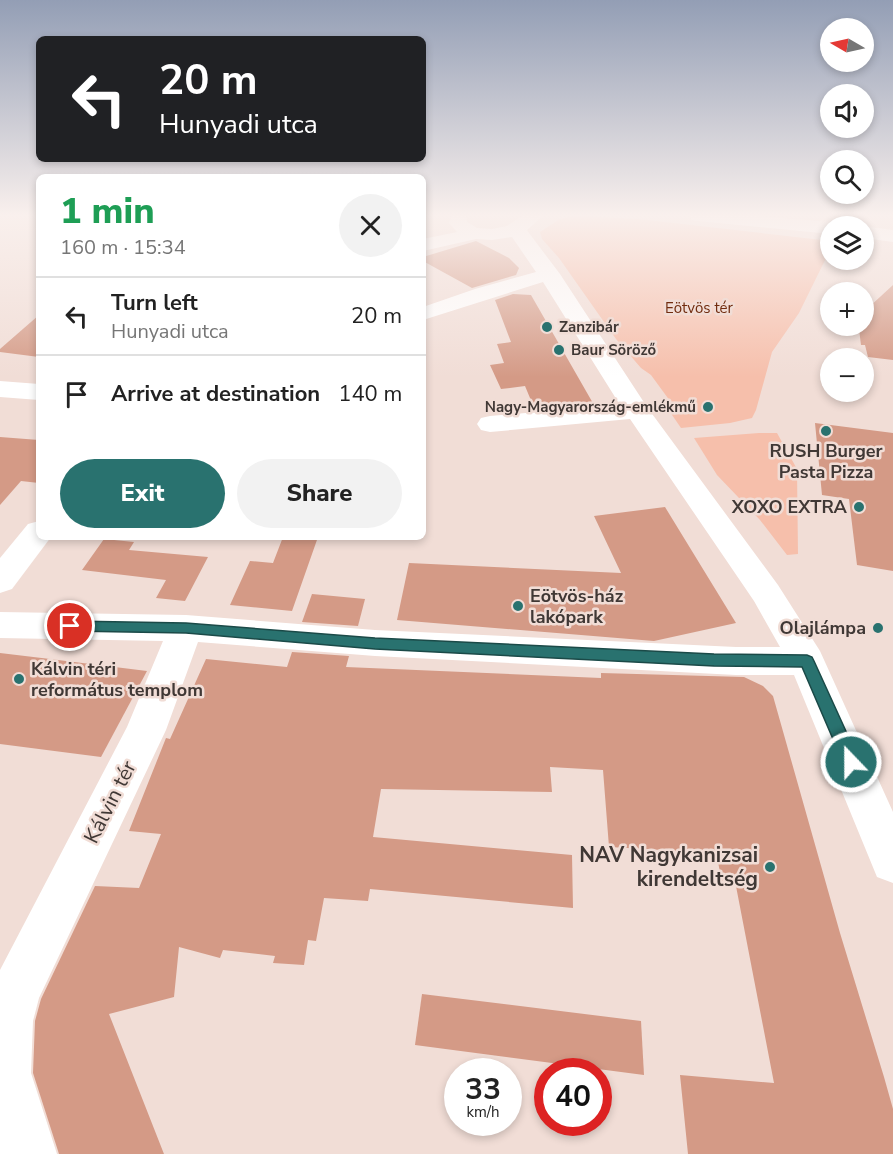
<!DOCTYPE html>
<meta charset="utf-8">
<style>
:root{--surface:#fff;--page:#f2f2f2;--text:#222;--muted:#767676;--line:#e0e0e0;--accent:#29726f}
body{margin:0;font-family:"Nunito Sans",sans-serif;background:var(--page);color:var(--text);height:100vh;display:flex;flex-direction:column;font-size:22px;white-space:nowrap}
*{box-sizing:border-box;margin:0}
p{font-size:20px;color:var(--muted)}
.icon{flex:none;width:33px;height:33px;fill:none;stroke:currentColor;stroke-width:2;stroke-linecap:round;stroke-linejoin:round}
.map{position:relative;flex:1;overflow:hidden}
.panel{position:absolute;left:36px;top:174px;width:390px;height:366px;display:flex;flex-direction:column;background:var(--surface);border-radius:9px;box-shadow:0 3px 9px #0003}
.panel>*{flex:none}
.guide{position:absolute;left:36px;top:36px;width:390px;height:126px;border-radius:9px;box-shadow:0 3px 9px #0003;background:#202124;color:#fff;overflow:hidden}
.needle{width:39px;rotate:279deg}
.controls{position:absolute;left:820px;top:18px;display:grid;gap:12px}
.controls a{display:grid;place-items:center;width:54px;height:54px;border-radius:50%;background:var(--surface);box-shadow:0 3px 9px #0003;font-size:30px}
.speed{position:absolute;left:444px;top:1058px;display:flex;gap:12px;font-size:30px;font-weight:700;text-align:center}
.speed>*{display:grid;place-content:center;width:78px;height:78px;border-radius:50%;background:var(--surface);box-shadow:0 3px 9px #0003;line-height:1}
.speed small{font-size:15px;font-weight:400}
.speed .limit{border:9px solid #d22;background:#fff;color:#111}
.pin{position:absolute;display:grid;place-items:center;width:51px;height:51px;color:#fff;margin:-26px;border:3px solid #fff;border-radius:50%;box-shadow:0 2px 6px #0007}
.me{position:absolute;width:66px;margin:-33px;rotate:338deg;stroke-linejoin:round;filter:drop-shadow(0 0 4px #0008)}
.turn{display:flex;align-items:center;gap:21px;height:126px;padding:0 24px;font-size:27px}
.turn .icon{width:78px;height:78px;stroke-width:2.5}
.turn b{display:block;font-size:42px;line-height:51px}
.round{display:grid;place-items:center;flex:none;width:63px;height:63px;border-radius:32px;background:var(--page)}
.summary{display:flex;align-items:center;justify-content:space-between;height:102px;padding:0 24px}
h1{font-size:36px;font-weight:800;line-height:45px;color:#1e9e55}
.cta{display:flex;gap:12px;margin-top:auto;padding:12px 24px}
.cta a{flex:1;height:69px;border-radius:36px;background:var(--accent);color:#fff;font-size:24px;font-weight:800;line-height:69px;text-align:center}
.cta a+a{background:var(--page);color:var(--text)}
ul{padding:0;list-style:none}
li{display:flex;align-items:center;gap:18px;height:78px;padding:0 24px;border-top:2px solid var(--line)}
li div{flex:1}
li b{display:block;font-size:22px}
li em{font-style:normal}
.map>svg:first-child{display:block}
.green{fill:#f6bfab}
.building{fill:#d49a86}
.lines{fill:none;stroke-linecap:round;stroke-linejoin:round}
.minor{fill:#fff;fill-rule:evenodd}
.route{fill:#29726f;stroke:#1b4a48;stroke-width:1.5}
.poi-dot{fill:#29726f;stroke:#f1ddd6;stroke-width:2}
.labels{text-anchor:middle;stroke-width:5;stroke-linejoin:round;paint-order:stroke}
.far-park-label{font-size:15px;fill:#712c0f;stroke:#f1ddd6}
.far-poi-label{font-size:15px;font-weight:bold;fill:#403835;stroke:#f1ddd6;text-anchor:start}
.poi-label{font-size:18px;font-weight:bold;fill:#403835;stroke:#f1ddd6;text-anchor:end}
.near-street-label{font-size:21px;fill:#403835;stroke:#f1ddd6}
.near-poi-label{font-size:21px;font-weight:bold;fill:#403835;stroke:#f1ddd6;text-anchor:end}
</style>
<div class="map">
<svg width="893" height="1154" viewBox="0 0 893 1154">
<rect width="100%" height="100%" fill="#f1ddd6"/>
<g class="green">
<path d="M575,216L638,219L831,241V248L799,313L772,352L756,410L752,418L730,423L681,428L670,412V401L651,375L641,368L616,339L559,258L542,239L540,232L560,219Z"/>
<path d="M759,433H777L797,469L798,554L787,555L760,520L717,475L694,438Z"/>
</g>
<g class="building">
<path d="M476,241L509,258L519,268L516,275L472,288L423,261V257Z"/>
<path d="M893,285V360L868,357L865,345H861L859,329L860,326H864V316L868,308Z"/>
<path d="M513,294L531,295L594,405L535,410L525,386L501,389L490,365L504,363L497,344L511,342L495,300Z"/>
<path d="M39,315V357L0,352V349Z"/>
<path d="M815,423L893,433V571L857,565L849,499L822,495Z"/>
<path d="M0,437L39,440V483L21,481L0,505Z"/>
<path d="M665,507L736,623L654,641L397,620L409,563L621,573L594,516Z"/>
<path d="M283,537H318L292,611L230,605L250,561L273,563Z"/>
<path d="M104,539L134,542L129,550L208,557L185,601L156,598L166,580L82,570Z"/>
<path d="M312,594L365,599L358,626L302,622Z"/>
<path d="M292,652L349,656L346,667L601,678V673L744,677L763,686L773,696L840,933L884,1077L893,1109V1154H688L680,1075L774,1083L735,881H722L716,853L609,847L603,770L550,767L552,792L381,789L373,837L572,855L573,908L370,889L368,901L324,898L316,941L308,940L304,965L273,963L275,956L223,950L220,958L179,947L174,997L109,1014L164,1154H59L33,1073L35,1021L41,999L95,886L139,888L161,834L129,831L166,738L170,739L206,659L287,667Z"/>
<path d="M0,653L50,659L147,671L101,757L0,744Z"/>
<path d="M422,994L641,1021L644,1075L415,1045Z"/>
</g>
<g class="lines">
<g class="minor">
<path d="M452,216H466L467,222L477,228L492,229L507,226L522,216H543L527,230L529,233L560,274L647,407L778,585L820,651L893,812V883L877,877L794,675H736L375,656L198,642L166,730L39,998L33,1021L31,1073L57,1154H0V970L127,727L163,641L0,638V612L186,615L375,630L736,647H780L754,601L630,419L490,432L481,430L477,424L481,418L490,416L620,405L543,282L423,320V307L475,289L536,272L512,237L492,240L476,239L423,251V239L457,232L449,223Z"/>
<path d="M689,216H756L831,222L839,226H831V234L698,221L692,220Z"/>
<path d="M864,226L893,230V242L864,238Z"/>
<path d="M0,381L39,384V400L0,397Z"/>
<path d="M39,521V537H51L12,589L0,593V558L28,524Z"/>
</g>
</g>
<linearGradient id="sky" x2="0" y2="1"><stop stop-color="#939eb5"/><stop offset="0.57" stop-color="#f9f0ed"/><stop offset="1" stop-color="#f9f0ed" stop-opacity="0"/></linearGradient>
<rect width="893" height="377" fill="url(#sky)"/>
<path class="route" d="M70,621L186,623L375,638L714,654L807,655L812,657L814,661L860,762L857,767L851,769L845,767L802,667L714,666L375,649L186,633L70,631L62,626Z"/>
<g class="poi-dot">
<circle cx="547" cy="327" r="6"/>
<circle cx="559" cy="350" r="6"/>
<circle cx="708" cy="407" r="6"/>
<circle cx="826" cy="431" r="6"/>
<circle cx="859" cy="507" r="6"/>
<circle cx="518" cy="606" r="6"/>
<circle cx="878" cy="628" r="6"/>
<circle cx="19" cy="679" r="6"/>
<circle cx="770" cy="867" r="6"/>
</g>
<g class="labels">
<g class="far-park-label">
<text x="699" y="313">Eötvös tér</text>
</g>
<g class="far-poi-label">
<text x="559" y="332">Zanzibár</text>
<text x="571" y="355">Baur Söröző</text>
<text x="696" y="412" text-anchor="end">Nagy-Magyarország-emlékmű</text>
</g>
<g class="poi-label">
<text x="826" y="457" text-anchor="middle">RUSH Burger<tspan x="826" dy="21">Pasta Pizza</tspan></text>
<text x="847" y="513">XOXO EXTRA</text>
<text x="530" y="602" text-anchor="start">Eötvös-ház<tspan x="530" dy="21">lakópark</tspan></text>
<text x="866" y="634">Olajlámpa</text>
<text x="31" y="675" text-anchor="start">Kálvin téri<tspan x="31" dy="21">református templom</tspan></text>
</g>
<g class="near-street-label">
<text transform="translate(110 802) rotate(-63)" y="7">Kálvin tér</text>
</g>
<g class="near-poi-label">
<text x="758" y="862">NAV Nagykanizsai<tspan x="758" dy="24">kirendeltség</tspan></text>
</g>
</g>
</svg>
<div class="controls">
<a><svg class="needle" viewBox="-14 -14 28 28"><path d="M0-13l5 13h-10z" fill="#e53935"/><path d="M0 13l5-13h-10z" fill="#767676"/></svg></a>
<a><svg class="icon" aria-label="sound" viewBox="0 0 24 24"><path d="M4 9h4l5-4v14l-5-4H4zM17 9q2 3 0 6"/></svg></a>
<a><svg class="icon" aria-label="search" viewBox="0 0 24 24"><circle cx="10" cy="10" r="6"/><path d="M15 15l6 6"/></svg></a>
<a><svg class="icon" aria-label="layers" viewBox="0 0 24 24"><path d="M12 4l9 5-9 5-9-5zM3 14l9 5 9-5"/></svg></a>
<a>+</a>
<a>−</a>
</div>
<div class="speed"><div>33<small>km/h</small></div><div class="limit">40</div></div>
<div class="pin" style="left:70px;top:626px;background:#d93025"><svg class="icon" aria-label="arrive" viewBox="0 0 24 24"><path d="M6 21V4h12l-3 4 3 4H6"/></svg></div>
<svg class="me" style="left:851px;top:762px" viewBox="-20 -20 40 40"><circle r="17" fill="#29726f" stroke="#fff" stroke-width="3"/><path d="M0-11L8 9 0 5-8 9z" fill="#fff"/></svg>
<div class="guide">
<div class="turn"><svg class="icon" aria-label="left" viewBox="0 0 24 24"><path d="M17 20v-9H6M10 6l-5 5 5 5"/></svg><div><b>20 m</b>Hunyadi utca</div></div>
</div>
<section class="panel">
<div class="summary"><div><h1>1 min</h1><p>160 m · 15:34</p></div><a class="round"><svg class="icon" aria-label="close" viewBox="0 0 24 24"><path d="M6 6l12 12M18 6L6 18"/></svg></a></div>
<ul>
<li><svg class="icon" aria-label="left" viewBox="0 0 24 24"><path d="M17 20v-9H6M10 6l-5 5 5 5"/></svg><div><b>Turn left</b><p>Hunyadi utca</p></div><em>20 m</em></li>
<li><svg class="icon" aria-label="arrive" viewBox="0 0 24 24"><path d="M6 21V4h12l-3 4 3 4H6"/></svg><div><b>Arrive at destination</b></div><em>140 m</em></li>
</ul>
<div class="cta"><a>Exit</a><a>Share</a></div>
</section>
</div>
